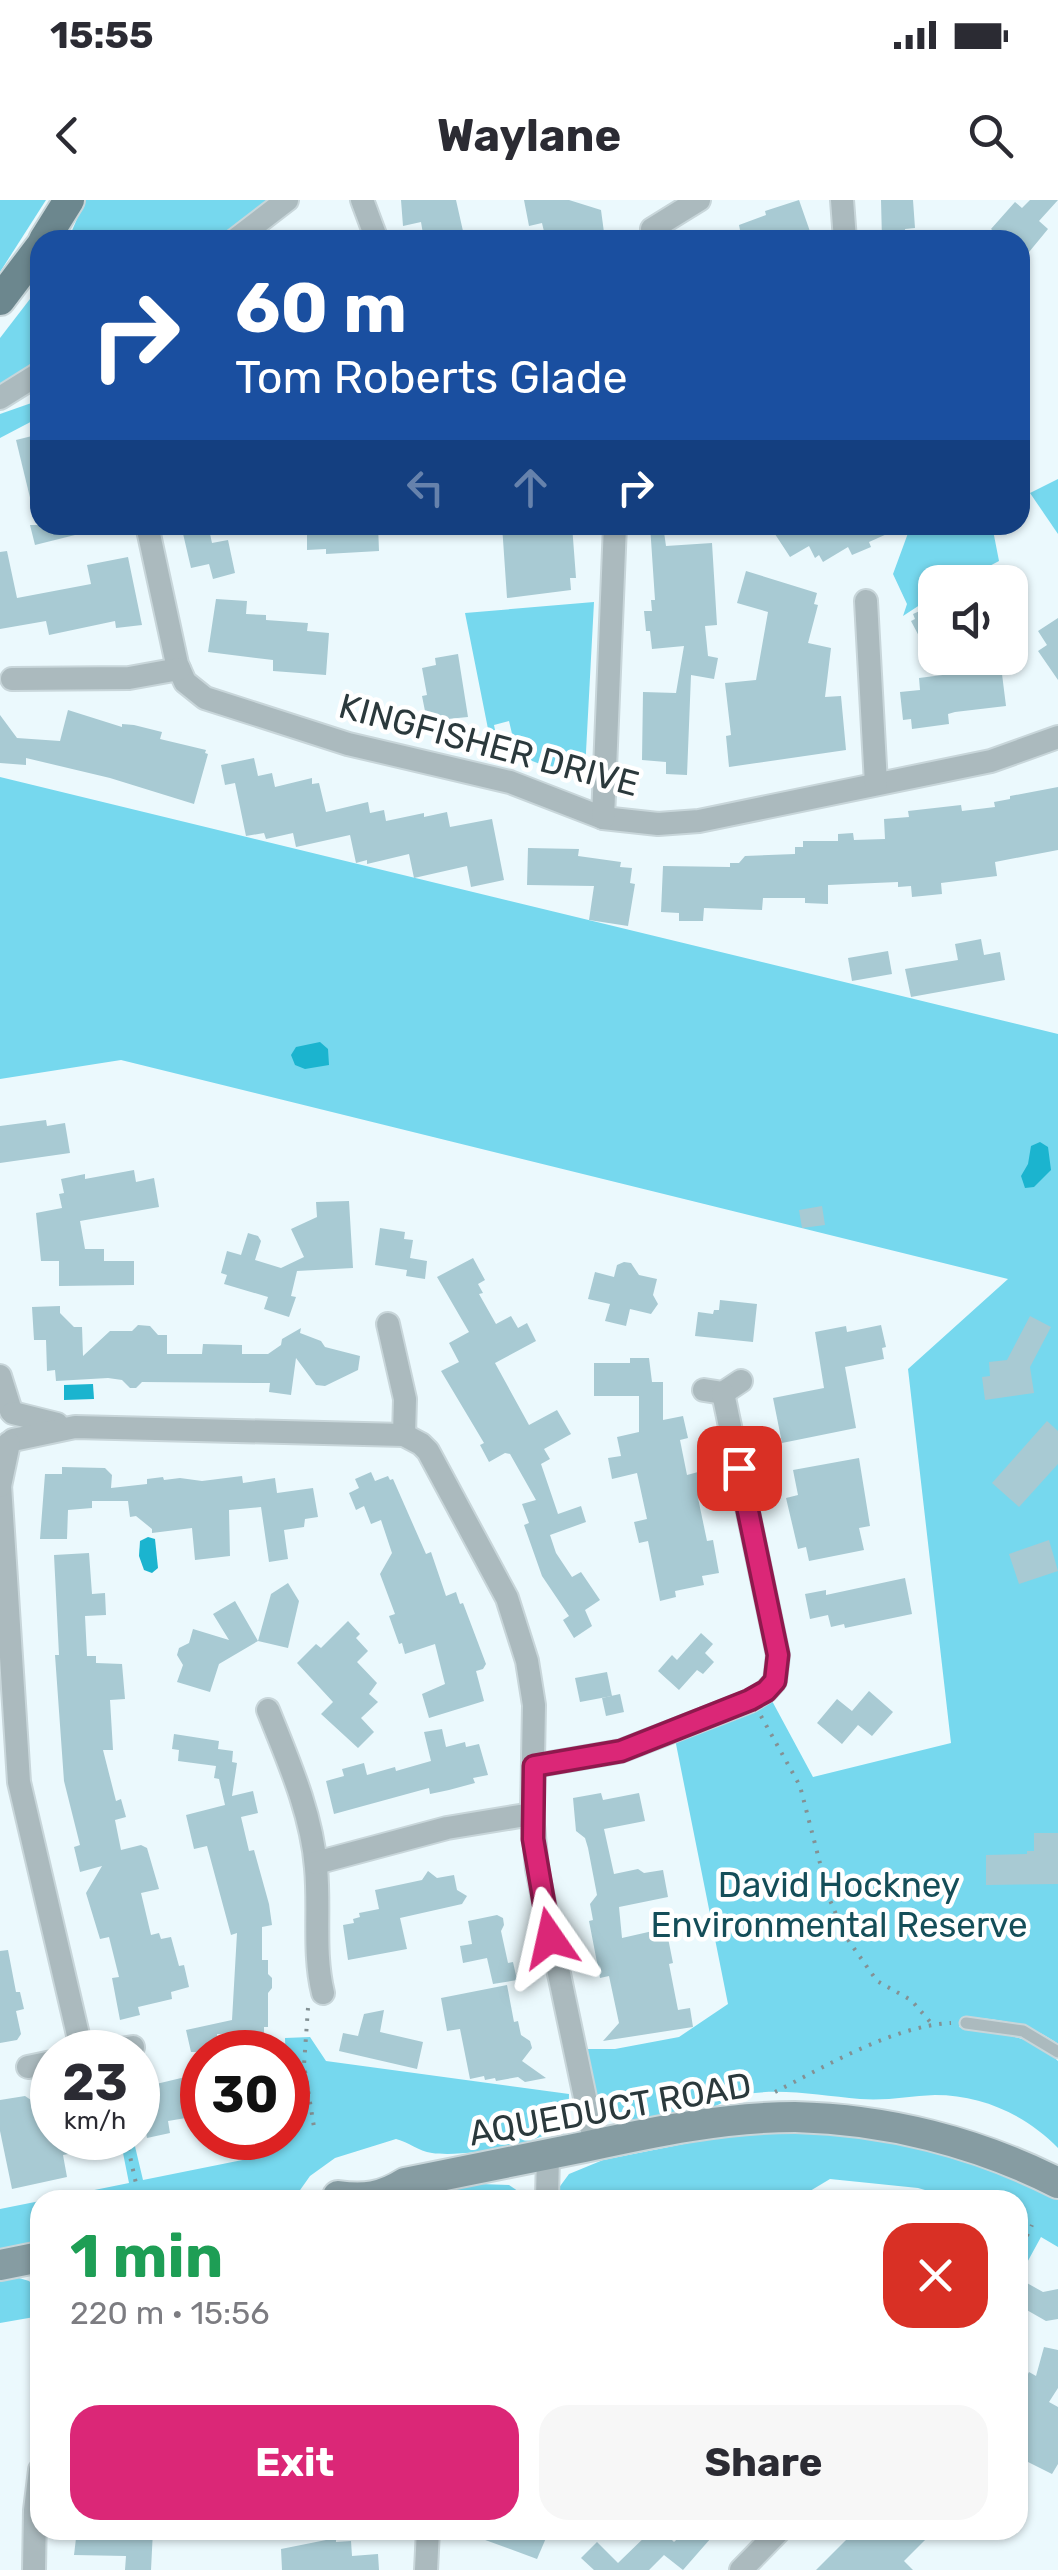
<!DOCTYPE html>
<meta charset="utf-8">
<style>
:root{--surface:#fff;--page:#f7f7f7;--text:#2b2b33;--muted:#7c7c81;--accent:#db2777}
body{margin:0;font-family:Rubik,sans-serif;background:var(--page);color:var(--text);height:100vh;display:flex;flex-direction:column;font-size:38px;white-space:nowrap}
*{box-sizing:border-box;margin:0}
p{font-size:32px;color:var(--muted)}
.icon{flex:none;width:55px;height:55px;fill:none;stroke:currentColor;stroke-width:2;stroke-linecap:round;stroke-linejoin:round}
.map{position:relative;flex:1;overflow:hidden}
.side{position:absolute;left:30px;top:1990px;width:998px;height:350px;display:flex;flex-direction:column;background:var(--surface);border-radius:30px;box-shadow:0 2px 8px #0004}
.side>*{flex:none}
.banner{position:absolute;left:30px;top:30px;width:1000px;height:305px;border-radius:30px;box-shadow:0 2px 8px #0004;background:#1a4fa0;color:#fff;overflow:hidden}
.tools{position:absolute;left:918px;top:365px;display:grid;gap:20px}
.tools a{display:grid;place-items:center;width:110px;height:110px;border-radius:20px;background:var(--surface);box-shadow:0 2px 8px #0004;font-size:50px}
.speed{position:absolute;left:30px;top:1830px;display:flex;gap:20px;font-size:50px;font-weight:700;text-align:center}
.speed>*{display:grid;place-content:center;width:130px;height:130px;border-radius:50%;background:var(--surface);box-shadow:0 2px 8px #0004;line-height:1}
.speed small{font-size:25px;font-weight:400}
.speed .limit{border:15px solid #d22;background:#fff;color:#111}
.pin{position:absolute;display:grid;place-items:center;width:85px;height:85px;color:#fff;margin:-42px;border-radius:20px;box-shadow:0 5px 15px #0006}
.me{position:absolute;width:110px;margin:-55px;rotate:349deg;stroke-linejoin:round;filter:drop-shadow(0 0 8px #0008)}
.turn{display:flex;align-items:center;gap:35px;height:210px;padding:0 40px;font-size:45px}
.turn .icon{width:130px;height:130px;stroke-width:2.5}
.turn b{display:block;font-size:70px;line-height:85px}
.lanes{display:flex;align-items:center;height:95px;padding:0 40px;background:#0003;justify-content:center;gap:50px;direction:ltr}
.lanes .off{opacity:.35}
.round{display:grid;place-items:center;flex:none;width:105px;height:105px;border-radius:30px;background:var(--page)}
.overview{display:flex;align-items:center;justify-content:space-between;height:170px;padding:0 40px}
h1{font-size:60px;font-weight:700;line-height:75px;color:#1e9e55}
.button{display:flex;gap:20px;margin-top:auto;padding:20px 40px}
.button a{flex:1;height:115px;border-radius:30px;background:var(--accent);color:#fff;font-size:40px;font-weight:700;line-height:115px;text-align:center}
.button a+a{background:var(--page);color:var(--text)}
.status{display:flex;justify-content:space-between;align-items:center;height:70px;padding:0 50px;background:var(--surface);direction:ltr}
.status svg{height:28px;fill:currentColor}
header{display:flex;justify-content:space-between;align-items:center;height:130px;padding:0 40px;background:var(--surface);font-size:45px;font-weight:700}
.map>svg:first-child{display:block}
.green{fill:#76d8ee}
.water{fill:#1bb4cf}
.building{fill:#a8cad3}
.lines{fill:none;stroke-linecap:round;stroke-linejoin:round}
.lane-casing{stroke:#c8d6da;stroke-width:15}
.street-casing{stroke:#c8d6da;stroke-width:26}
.secondary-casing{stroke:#c8d6da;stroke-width:34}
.primary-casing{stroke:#c8d6da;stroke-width:34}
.path{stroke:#839194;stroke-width:4;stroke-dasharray:2.5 8;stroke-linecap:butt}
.lane{stroke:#abbabe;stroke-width:11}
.street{stroke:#abbabe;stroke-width:22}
.secondary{stroke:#869ca2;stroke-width:30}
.primary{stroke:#6c878e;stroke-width:30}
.route-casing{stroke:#8e194d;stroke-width:25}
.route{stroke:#db2777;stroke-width:18}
.labels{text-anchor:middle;stroke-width:9;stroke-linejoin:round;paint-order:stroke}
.street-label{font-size:35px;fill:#2b393c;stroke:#fff}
.park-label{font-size:35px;fill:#144e59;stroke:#fff}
</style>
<div class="status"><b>15:55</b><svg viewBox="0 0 49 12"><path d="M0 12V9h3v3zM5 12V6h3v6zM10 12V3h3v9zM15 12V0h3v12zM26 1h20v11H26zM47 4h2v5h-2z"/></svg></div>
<header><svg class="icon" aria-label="back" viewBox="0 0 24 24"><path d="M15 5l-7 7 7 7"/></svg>Waylane<svg class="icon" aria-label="search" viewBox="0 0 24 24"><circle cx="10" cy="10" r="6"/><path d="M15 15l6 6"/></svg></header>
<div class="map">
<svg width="1058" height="2370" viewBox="0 0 1058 2370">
<rect width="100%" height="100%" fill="#ebf9fd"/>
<g class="green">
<path d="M0,0H46L0,72Z"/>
<path d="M85,0H270L217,40H68Z"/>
<path d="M40,86V166L0,191V138Z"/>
<path d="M40,200V217L0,238V214Z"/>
<path d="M1058,279V334L1030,293Z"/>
<path d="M911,325H992L999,361L959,382H935V395L903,416L907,404L893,374Z"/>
<path d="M594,402L585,571L573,577L517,555L509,521L494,525L499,550L492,549L465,413Z"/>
<path d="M0,577L1058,834V1844C1031,1824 1000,1819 968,1817L959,1827C997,1837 1027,1830 1058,1861V1948C1026,1915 982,1895 935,1895C909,1896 888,1901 860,1899C822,1896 784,1888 746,1894C733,1896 723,1903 711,1908C692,1916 633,1925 614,1916C591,1907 589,1871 584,1849H615L679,1837L728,1804L675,1539L771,1499L813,1577L951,1543L908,1169L1008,1079L121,860L0,879Z"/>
<path d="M310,1837L326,1861L569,1894C569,1907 567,1920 555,1929C531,1947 461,1957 432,1953C418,1951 409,1942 396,1939L335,1958L310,1976L298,1993L268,2000H45L129,1983L120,1938H133L143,1980L257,1957L252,1938H288L285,1838Z"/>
<path d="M809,1929H834L955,1953L1058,1996V2047L1041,2037L1018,2079V2042L1026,2028L1018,2023V2000H960L918,1988L830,1979L795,2000H555L558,1989L569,1974L603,1960L709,1939Z"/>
<path d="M480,1984L509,1985L531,2000H391Z"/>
<path d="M40,2001V2042L0,2050V2009Z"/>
<path d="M19,2078L29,2081L40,2092V2116L0,2123V2079Z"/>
</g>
<g class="water">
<path d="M320,842L328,849L329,865L305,869L295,865L291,855L296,847Z"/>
<path d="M1040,942L1048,947L1051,970L1034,987L1025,988L1021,976L1028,964L1031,946Z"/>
<path d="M93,1184L94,1199L64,1200V1185Z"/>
<path d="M148,1337L155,1339L158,1368L152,1373L144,1370L139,1356L140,1341Z"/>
</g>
<g class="building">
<path d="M401,0H456L465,40H424L421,22L403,26Z"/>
<path d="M524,0H569L601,10L605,40H546L542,23L529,26Z"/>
<path d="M799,0L813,40H742L739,25L766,15L765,11Z"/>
<path d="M881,0H913L915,28L905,29L906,40H882Z"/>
<path d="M1030,0H1058L1039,21L1048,29L1020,63V40H1004L991,29L1015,2L1022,8Z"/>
<path d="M40,234V313L34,314L16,240Z"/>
<path d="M30,325H91V331L35,345Z"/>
<path d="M181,325H208L212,343L228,340L235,373L213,379L209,364L191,368Z"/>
<path d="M307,325H378L379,351L326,354V349L307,350Z"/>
<path d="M502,325H572L576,378H570L571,390L507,398Z"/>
<path d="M650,325H663L666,346L712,343L717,425L705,426L708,456L718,458L714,479L691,475L687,575L666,574V562L642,560L643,492L676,493L684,446L652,449L650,431H646L644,411H652L651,400H655Z"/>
<path d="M783,325H907L869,342L871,347L852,355L848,347L823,362L819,355L815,358L809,346L790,357L773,331Z"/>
<path d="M7,351L17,398L91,384L87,365L128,357L142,425L116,428L115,421L49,435L46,421L0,429V352Z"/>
<path d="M746,371L817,393L814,404L818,405L808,443L831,448L825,497L841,496L846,550L729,567L726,536L731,535L725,483L756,480L768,412L737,403Z"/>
<path d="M216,399L247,401L246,414L266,415V420L308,423L307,431L329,433L326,475L273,471V460L208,452Z"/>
<path d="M935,404V433L921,440L911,421L915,419L913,414Z"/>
<path d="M1058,418V480L1038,451L1047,445L1038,431Z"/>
<path d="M458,454L468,517L427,521L422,496L427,495L422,468L436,465L435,458Z"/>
<path d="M964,458H1000L1006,506L955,512L948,514L949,524L912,529L911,519L903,520L900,492L920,490L919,478L966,472Z"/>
<path d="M68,510L122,527V524L134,525L162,532L160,539L206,550L205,553L208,554L194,604L110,578L26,558V565L0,563V515L17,538L60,541Z"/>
<path d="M254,558L258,576L272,573L275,587L312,578V584L319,583L326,612L368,602L370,613L384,610L386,621L424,613V617L447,612L450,627L492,619L504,680L471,687L467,666L414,678L409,654L367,664V660L356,663L350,635L296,647L293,633L266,639L264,633L246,636L235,583L225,585L221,565Z"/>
<path d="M1058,587V650L995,662L997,676L941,683L942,694L912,697L911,686L898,687V682L828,685V704L805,703V698H763L762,710L704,708L703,721H679V713L661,712L663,666L730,667V663H739L745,656L795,654V647H803V641H838V634L853,633L854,640L885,639L884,619L909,617L908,611L961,605L962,611L995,607L994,602L1010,599V596Z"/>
<path d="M528,648L579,649L578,656L621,662L620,667L632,668L630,683L635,684L628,726L589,720L594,686L527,685Z"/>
<path d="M981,739L984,755L1000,752L1005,780L911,797L905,769L958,760L955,744Z"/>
<path d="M888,751L892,774L852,781L848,758Z"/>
<path d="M46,920L47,926L65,923L70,953L0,963V926Z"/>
<path d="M134,970L136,982L154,978L159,1007L80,1021L85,1049H104V1061H134V1085L59,1086V1061H41L36,1013L62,1008L59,994L64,993L61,979L85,974V979Z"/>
<path d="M349,1001L353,1068L297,1071L291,1096L296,1097L289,1117L264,1109L268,1097L224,1084L227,1075L221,1073L227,1051L241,1055L248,1033L258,1036L261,1041L255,1060L281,1068L304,1057L291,1029L317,1017L316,1002Z"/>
<path d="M822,1006L825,1025L802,1028L799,1010Z"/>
<path d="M380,1028L405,1032L404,1039L413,1040L410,1058L427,1061L425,1079L406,1076L407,1070L375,1065Z"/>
<path d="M473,1058L485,1080L478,1084L483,1093L479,1094L496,1124L511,1116L518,1128L527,1123L536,1141L495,1163L529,1225L557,1210L571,1234L544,1249L550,1259L541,1264L558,1314L581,1306L586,1322L550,1335L556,1353L572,1377L581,1372L600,1400L585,1410L592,1426L574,1438L563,1420L569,1416L542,1376L524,1325L529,1323L522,1304L536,1300L510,1254L505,1253L489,1262L480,1245L484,1243L441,1171L459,1162L449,1143L469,1132L437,1077Z"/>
<path d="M624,1062L631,1063L639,1075L657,1079L653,1095L658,1104L651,1114L630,1109L626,1126L605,1121L610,1104L588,1099L595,1072L614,1077L617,1065Z"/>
<path d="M720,1100L757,1104L753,1142L695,1136L698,1112L713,1114L714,1110H719Z"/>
<path d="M60,1106V1113L74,1127H82L83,1156L110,1131H132L138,1125L150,1126L158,1135H167V1154H202L203,1144L242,1145V1154H268L281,1145L282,1139L301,1128L300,1133L321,1141L325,1147L360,1156L358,1170L325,1186L316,1185L296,1158L291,1195L269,1192L270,1183L142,1182L136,1188H130L122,1180L108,1178L56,1181L55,1170L47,1171L46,1140H34L32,1107Z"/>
<path d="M1030,1116L1051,1127L1030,1167L1034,1193L985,1200L982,1177L990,1176L989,1162L1007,1160Z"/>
<path d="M881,1125L886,1147L882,1148L884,1159L845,1167L856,1228L782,1243L773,1198L824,1188L815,1132L846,1126L847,1132Z"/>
<path d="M630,1158H649L652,1182H663V1220L683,1216L688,1238L680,1240L687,1275L698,1272L704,1297L698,1298L707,1341L713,1340L719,1373L702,1376L704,1385L675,1391L676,1397L660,1401L648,1341L639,1343L634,1322L647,1319L637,1273L612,1279L608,1258L621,1256L617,1237L639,1232V1196H594V1163H630Z"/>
<path d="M1047,1221L1058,1231V1264L1019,1307L992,1283Z"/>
<path d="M859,1258L870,1326L859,1328L864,1350L809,1361L806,1347L798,1349L786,1298L798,1295L793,1270Z"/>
<path d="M62,1267L105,1268L112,1275L111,1288L147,1284V1279L163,1277L164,1280L180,1278L202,1281L242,1276L243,1283L275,1278L277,1293L313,1288L318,1317L305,1319L304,1327L284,1330L288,1359L269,1362L261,1307L229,1310L230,1356L195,1360L192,1328L152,1333V1329L136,1316L130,1317L128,1301H92V1308L68,1310L67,1339H40L45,1274H62Z"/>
<path d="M371,1272L375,1281L388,1276L390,1280L393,1279L426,1354L431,1352L446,1396L456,1392L460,1404L463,1403L486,1464L483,1469L476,1471L484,1501L429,1518L422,1494L445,1484L435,1444L405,1454L402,1443L399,1444L389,1416L395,1414L380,1374L392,1353L381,1320L371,1324L364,1306L356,1310L349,1293L359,1288L355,1279Z"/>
<path d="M1049,1340L1058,1371L1019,1384L1009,1354Z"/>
<path d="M89,1353L92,1394L105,1393L106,1415L85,1416L87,1456H96V1463L122,1464L125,1499L110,1500L113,1550H103L116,1601L121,1599L126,1617L115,1620L121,1650L141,1645L147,1648L159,1689L141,1693L151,1735L159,1733L161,1739L171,1737L179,1766L184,1765L189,1787L171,1792L172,1799L138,1807L140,1815L120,1820L112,1778L119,1777L109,1737L100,1739L86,1693L102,1666L80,1672L74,1647L80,1645L64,1581L55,1455H59L54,1355Z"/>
<path d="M905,1378L912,1414L845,1428L844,1424L831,1427L828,1415L810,1419L805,1394L826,1390V1395Z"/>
<path d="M288,1383L299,1401L288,1448L258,1441L271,1394Z"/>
<path d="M235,1401L258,1441L219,1464L210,1492L177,1482L183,1465L177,1455L179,1448L189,1443L193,1429L229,1440L213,1414Z"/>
<path d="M348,1421L360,1434L356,1438L368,1451L357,1462L377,1483L369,1494L378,1502L361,1518L374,1532L358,1548L321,1514L333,1502L297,1463L316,1444L321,1448Z"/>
<path d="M701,1433L713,1444L705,1453L714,1462L703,1474L697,1470L679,1490L658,1471L672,1455L677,1460Z"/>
<path d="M607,1472L612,1496L580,1502L575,1478Z"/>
<path d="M869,1491L893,1512L872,1536L858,1525L842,1544L817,1523L837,1499L852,1511Z"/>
<path d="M620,1494L624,1512L606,1516L602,1498Z"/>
<path d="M442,1529L446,1547L465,1542L466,1547L479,1544L488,1575L473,1578L475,1583L449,1590L430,1594L429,1588L334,1614L326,1581L344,1576L342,1569L364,1563L367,1575L395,1567L396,1571L431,1561L424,1532Z"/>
<path d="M174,1534L219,1541L218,1549L233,1551L232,1562L237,1563L232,1596L253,1591L258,1613L241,1617L249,1651L254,1650L269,1704L272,1725L262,1727V1760H268V1774L272,1778V1788L268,1793V1827H264V1833L217,1834L220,1852H191L186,1830L232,1820L237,1733L231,1735L207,1646L194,1649L186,1615L225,1605L219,1579L214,1578L216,1566L178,1561L179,1550L172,1549Z"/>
<path d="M601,1593L603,1600L639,1593L645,1621L604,1629L614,1674L638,1669L644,1673L663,1670L668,1697L619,1707L622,1738L666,1728L673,1763L669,1764L678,1810L690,1808L693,1827L603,1841L619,1823L609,1776L600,1778L589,1721L593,1720L590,1704L597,1695L588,1648L585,1638L576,1631L573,1598Z"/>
<path d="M1034,1633H1058V1684L986,1685V1655L1027,1654V1651H1034Z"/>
<path d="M428,1671L437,1678L454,1675L457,1690L467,1696L462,1704L400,1718L407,1749L348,1760L343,1725L354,1723L353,1719L360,1717L359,1713L379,1709L375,1690L422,1680Z"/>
<path d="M497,1715L503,1718L504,1725L501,1731L508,1763L513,1762L517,1780L493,1784L487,1758L463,1763L460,1746L472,1744L468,1721Z"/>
<path d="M8,1750L16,1792H20L24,1809L16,1811L21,1834L17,1840L0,1843V1751Z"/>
<path d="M507,1785L514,1822L518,1821L521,1835L530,1841L532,1848L522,1861L546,1878L525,1882L518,1877L496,1881L495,1878L485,1880L484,1876L470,1879L460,1829L447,1831L441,1798Z"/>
<path d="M384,1810L380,1832L423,1842L417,1869L339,1851L343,1833L358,1836L364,1814Z"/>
<path d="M146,1854L152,1885L202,1873V1891L181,1895L186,1918L168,1921L170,1933L147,1938L138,1891V1861Z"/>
<path d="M25,1896L31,1900L52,1896V1938H113L114,1945L63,1955L67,1977L12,1989L0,1931V1900Z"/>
<path d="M1018,2078L1043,2092L1058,2089V2119L1046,2121L1018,2105Z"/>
<path d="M1044,2147L1058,2150V2188L1049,2202L1058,2207V2264L1052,2274L1018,2257V2193L1029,2172L1036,2176Z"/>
<path d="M77,2330H153L151,2370H125L126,2356L74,2355Z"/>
<path d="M458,2330H526L546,2338L537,2359Z"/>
<path d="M652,2330H662L674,2342L687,2330H718L683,2370L664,2355L649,2370H594L581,2358L597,2342L618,2363Z"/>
<path d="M838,2330H935L904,2361L913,2370H816L847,2339Z"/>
<path d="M336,2338V2342L351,2341L352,2356L378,2354L379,2370H282L281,2349Z"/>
</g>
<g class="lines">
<defs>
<path id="lane" d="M966,1823L1023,1831L1058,1852"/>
<g id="street">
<path d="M362,0L377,40"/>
<path d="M842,0L845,40"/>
<path d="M652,29L699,0"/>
<path d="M235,40L287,0"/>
<path d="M0,198L40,173"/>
<path d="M147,325L177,464L185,482L205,498L348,544L510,582L603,618L658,624L699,621L991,561L1058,537"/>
<path d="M866,401L876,584"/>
<path d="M12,479L129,478L179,469"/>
<path d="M603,618L615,325"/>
<path d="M388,1124L405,1199L404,1235"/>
<path d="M0,1176L11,1211"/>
<path d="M704,1190L723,1193L741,1181"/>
<path d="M13,1213L57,1224"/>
<path d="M13,1240L75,1227L404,1235L421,1244L428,1251L507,1398L527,1461L534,1505L532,1614L537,1669L595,1945"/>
<path d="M0,1285L19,1582L82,1852"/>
<path d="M0,1286L9,1243"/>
<path d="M268,1510C288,1560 312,1614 316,1668C320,1710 313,1752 323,1793"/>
<path d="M534,1566L621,1551L750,1501L766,1491L775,1481L778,1455L723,1193"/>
<path d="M316,1663L447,1628L532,1614"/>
<path d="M102,1852L133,1847"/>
<path d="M28,1867L52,1862"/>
<path d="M547,2000L548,1954"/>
<path d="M34,2370L35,2310L40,2270"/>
<path d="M426,2370L428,2330"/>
<path d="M741,2370L780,2330"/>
</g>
<g id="secondary">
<path d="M338,1996C364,2000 383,1997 405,1983C465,1971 524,1959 584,1947C653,1932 724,1917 795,1917C886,1919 977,1942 1058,1983"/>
<path d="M0,2065L40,2057"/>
</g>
<g id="primary">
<path d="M44,40L69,0"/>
<path d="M0,100L40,47"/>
</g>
</defs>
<use href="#lane" class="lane-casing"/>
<use href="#street" class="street-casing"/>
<use href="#secondary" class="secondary-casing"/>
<use href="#primary" class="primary-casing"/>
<g class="path">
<path d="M761,1516L800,1586L829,1698L846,1737L877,1781L911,1800L932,1824"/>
<path d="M308,1808L304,1865L314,1927"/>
<path d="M775,1892C826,1866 893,1826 951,1823"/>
<path d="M126,1938L137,1988"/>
<path d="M1018,2055L1032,2025"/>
</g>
<use href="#lane" class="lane"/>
<use href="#street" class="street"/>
<use href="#secondary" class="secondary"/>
<use href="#primary" class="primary"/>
</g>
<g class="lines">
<defs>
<path id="route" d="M550,1738L533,1639L534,1566L621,1551L750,1500L766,1491L775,1481L778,1455L739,1268"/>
</defs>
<use href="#route" class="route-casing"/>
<use href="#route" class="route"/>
</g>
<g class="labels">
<g class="street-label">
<text transform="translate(489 545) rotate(15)" y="12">KINGFISHER DRIVE</text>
<text transform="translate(610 1909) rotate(-10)" y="12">AQUEDUCT ROAD</text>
</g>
<g class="park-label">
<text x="839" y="1697">David Hockney<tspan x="839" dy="40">Environmental Reserve</tspan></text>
</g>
</g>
</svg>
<div class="tools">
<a><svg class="icon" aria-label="sound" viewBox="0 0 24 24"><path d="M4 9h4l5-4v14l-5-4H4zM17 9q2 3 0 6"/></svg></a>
</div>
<div class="speed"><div>23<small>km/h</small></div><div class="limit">30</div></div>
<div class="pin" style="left:739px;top:1268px;background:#d93025"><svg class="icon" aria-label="arrive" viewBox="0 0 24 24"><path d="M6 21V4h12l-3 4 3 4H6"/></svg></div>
<svg class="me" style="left:550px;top:1738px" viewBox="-20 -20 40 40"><path d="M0-17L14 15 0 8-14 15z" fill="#db2777" stroke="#fff" stroke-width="4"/></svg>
<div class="banner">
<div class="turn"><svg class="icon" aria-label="right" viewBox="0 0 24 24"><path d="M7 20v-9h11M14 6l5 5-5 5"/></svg><div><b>60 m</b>Tom Roberts Glade</div></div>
<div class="lanes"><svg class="icon off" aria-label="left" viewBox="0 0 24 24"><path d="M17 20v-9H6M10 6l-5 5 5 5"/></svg><svg class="icon off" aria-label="ahead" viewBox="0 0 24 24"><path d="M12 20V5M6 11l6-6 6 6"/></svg><svg class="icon" aria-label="right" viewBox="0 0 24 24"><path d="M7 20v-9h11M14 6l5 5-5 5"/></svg></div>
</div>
<section class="side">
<div class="overview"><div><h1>1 min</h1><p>220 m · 15:56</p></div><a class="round" style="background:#d93025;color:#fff"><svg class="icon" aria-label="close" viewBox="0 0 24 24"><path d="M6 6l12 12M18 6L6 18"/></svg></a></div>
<div class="button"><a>Exit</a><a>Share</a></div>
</section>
</div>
